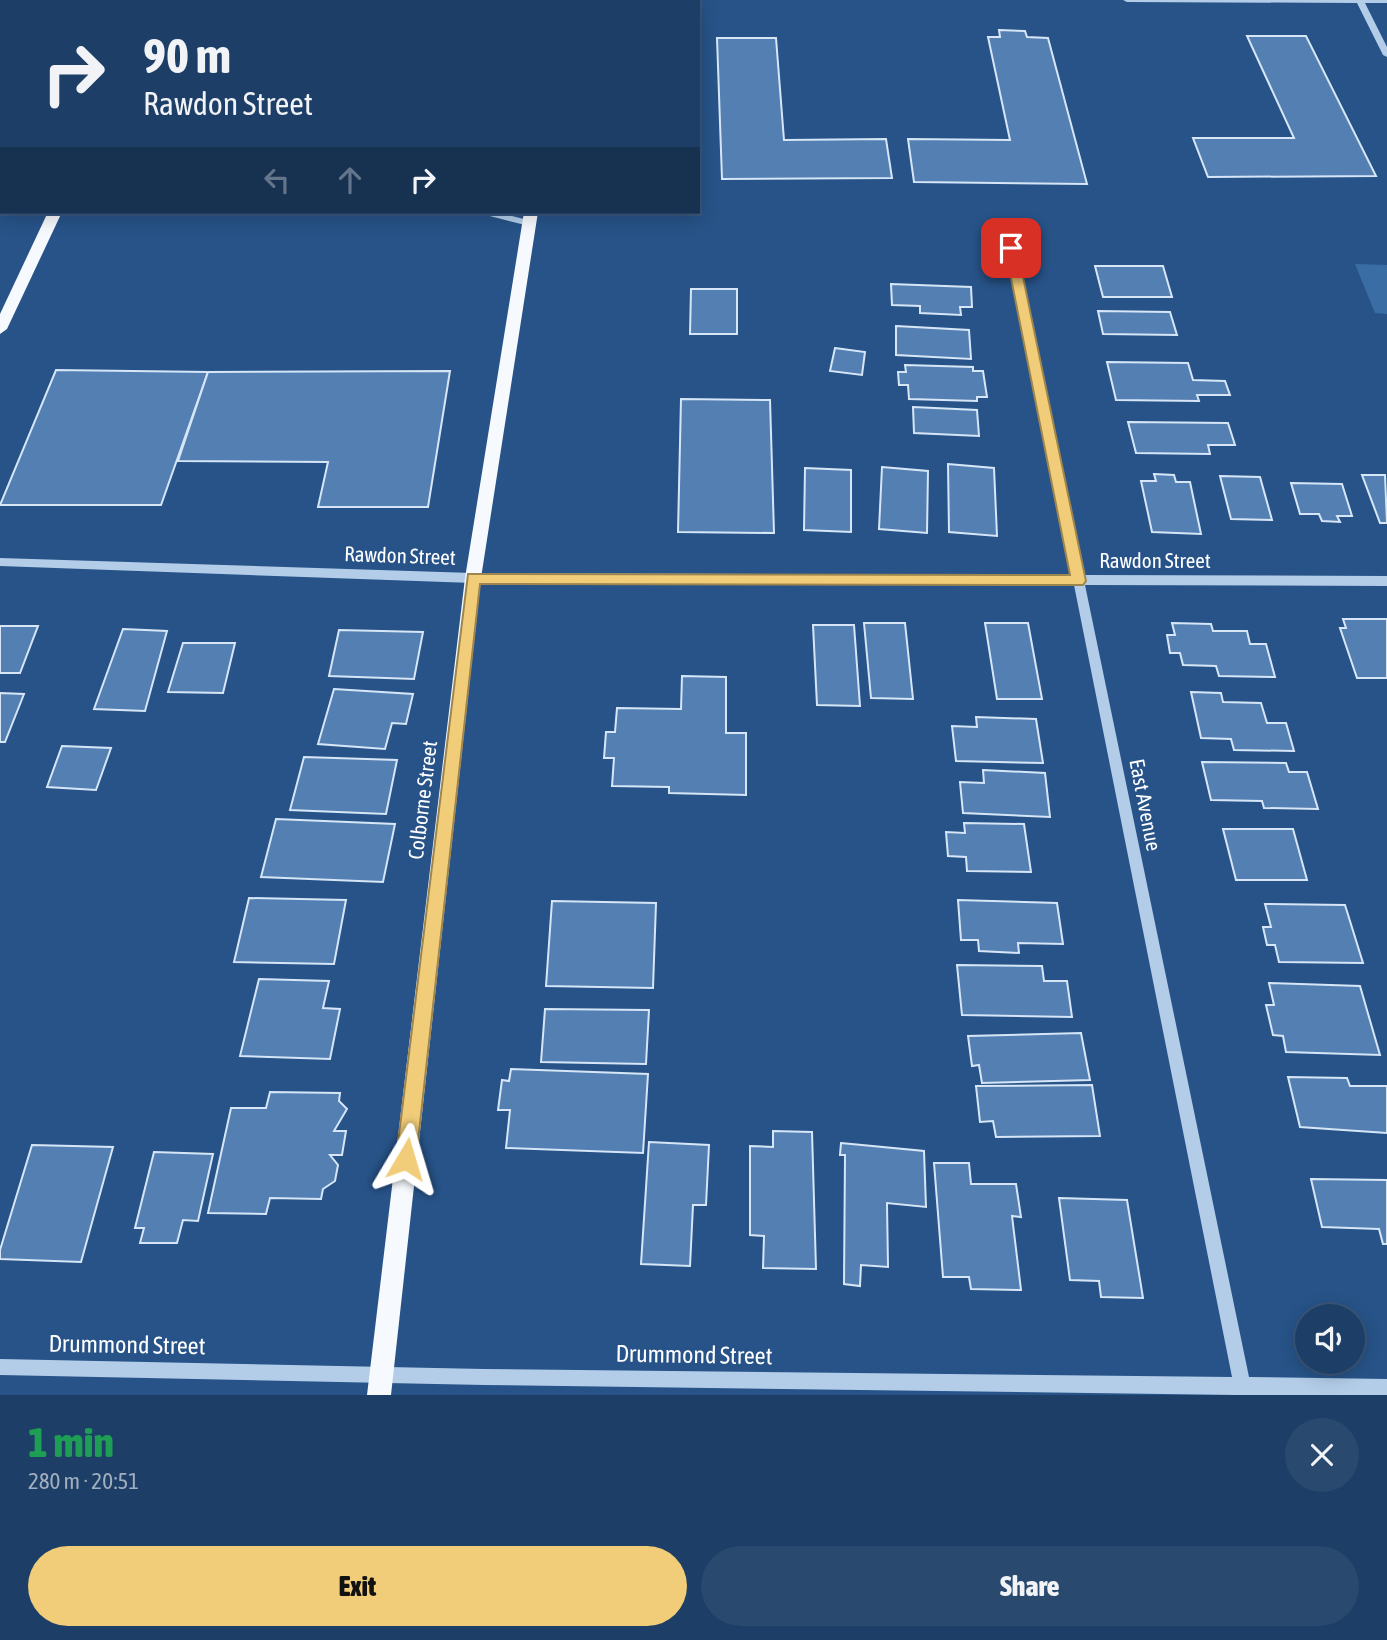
<!DOCTYPE html>
<meta charset="utf-8">
<style>
:root{--surface:#1d3e66;--page:#2a496f;--text:#f1f3f6;--muted:#a0aebf;--line:#3b577a;--accent:#f1cc79}
body{margin:0;font-family:"Asap Condensed",sans-serif;background:var(--page);color:var(--text);height:100vh;display:flex;flex-direction:column;font-size:26px;white-space:nowrap}
*{box-sizing:border-box;margin:0}
p{font-size:23px;color:var(--muted)}
.icon{flex:none;width:38px;height:38px;fill:none;stroke:currentColor;stroke-width:2;stroke-linecap:round;stroke-linejoin:round}
.map{position:relative;height:1395px;overflow:hidden}
.panel{display:flex;flex-direction:column;background:var(--surface);flex:1}
.panel>*{flex:none}
.banner{position:absolute;left:0px;top:0px;width:700px;height:214px;box-shadow:0 4px 18px #0003,0 0 0 2px var(--line);background:#1d3e66;color:var(--text);overflow:hidden}
.buttons{position:absolute;left:1295px;top:1304px;display:grid;gap:14px}
.buttons a{display:grid;place-items:center;width:70px;height:70px;border-radius:50%;background:var(--surface);box-shadow:0 4px 18px #0003,0 0 0 2px var(--line);font-size:35px}
.pin{position:absolute;display:grid;place-items:center;width:60px;height:60px;color:#fff;margin:-30px;border-radius:14px;box-shadow:0 4px 10px #0006}
.me{position:absolute;width:77px;margin:-38px;rotate:7deg;stroke-linejoin:round;filter:drop-shadow(0 0 5px #0008)}
.turn{display:flex;align-items:center;gap:24px;height:147px;padding:0 28px;font-size:32px}
.turn .icon{width:91px;height:91px;stroke-width:2.5}
.turn b{display:block;font-size:49px;line-height:60px}
.lanes{display:flex;align-items:center;height:66px;padding:0 28px;background:#0003;justify-content:center;gap:35px;direction:ltr}
.lanes .off{opacity:.35}
.round{display:grid;place-items:center;flex:none;width:74px;height:74px;border-radius:37px;background:var(--page)}
.head{display:flex;align-items:center;justify-content:space-between;height:119px;padding:0 28px}
h1{font-size:42px;font-weight:800;line-height:52px;color:#1e9e55}
.primary-button{display:flex;gap:14px;margin-top:auto;padding:14px 28px}
.primary-button a{flex:1;height:80px;border-radius:42px;background:var(--accent);color:#111;font-size:28px;font-weight:800;line-height:80px;text-align:center}
.primary-button a+a{background:var(--page);color:var(--text)}
.map>svg:first-child{display:block}
.green{fill:#3b6da5}
.building{fill:#537fb2;stroke:#d7e6f7;stroke-width:2}
.lines{fill:none;stroke-linecap:round;stroke-linejoin:round}
.minor{fill:#b3cde9;fill-rule:evenodd}
.major{fill:#f6f9fe;fill-rule:evenodd}
.route{fill:#f1cc79;stroke:#9d854f;stroke-width:2}
.labels{text-anchor:middle;stroke-width:5;stroke-linejoin:round;paint-order:stroke}
.street-label{font-size:21px;fill:#fff;stroke:#275388}
.near-street-label{font-size:24px;fill:#fff;stroke:#275388}
</style>
<div class="map">
<svg width="1387" height="1395" viewBox="0 0 1387 1395">
<rect width="100%" height="100%" fill="#275388"/>
<path class="green" d="M1355,264L1387,265V314L1375,313Z"/>
<g class="building">
<path d="M336,0H447L292,2Z"/>
<path d="M999,30L1025,31L1027,37L1048,38L1087,184L914,182L908,139L1010,140L988,37H1000Z"/>
<path d="M1247,36H1306L1376,176L1208,177L1193,138H1294Z"/>
<path d="M717,38H776L784,140L886,139L892,178L722,179Z"/>
<path d="M1095,266H1163L1172,297H1103Z"/>
<path d="M891,284L971,287L972,307H960L961,315L920,313V306L892,305Z"/>
<path d="M691,289H737V334H690Z"/>
<path d="M1098,311L1170,312L1177,335L1103,334Z"/>
<path d="M896,326L969,330L971,359L896,355Z"/>
<path d="M835,348L865,352L862,375L830,371Z"/>
<path d="M1107,362L1188,363L1193,380L1225,381L1230,395H1197L1199,401L1116,400Z"/>
<path d="M905,365L973,367V371H983L987,397H977V401L909,399L908,385H899L898,372H906Z"/>
<path d="M56,370L208,372L161,505H0Z"/>
<path d="M450,371L428,507H318L328,462L178,461L208,372Z"/>
<path d="M681,399L770,400L774,533L678,532Z"/>
<path d="M913,407L977,410L979,436L914,433Z"/>
<path d="M1128,422L1228,423L1235,445H1208L1210,454L1136,453Z"/>
<path d="M948,464L994,468L997,536L949,532Z"/>
<path d="M882,467L928,471L927,533L879,529Z"/>
<path d="M805,468L851,470V532L804,530Z"/>
<path d="M1154,474L1174,475L1176,482H1190L1201,534L1152,532L1141,481H1156Z"/>
<path d="M1362,475H1385L1387,523H1380Z"/>
<path d="M1220,476L1260,477L1272,520L1231,519Z"/>
<path d="M1291,483L1342,484L1352,516H1337L1340,522L1322,521L1319,514H1300Z"/>
<path d="M1343,619H1387V678H1357L1340,628H1346Z"/>
<path d="M864,623H905L913,699L871,698Z"/>
<path d="M985,623H1028L1042,699H997Z"/>
<path d="M1172,623L1211,624L1213,631H1247L1250,644H1266L1275,677L1219,676L1216,666L1183,665L1180,653H1170L1167,635H1175Z"/>
<path d="M813,625H854L860,706L817,705Z"/>
<path d="M0,626H38L20,673H0Z"/>
<path d="M123,629L167,631L145,711L94,709Z"/>
<path d="M339,630L423,632L414,679L329,676Z"/>
<path d="M183,643H235L223,693L168,692Z"/>
<path d="M682,676L726,677V733H746V795L669,793V787L612,786L614,758H604L606,732H615L617,708L681,709Z"/>
<path d="M334,689L413,694L406,724L392,723L385,749L318,744Z"/>
<path d="M1191,692L1221,693L1223,702L1261,703L1267,723H1286L1294,751L1234,750L1231,739L1201,738Z"/>
<path d="M0,693L24,694L5,742H0Z"/>
<path d="M976,717L1036,719L1043,763L956,761L952,726L977,727Z"/>
<path d="M62,746L111,748L96,790L47,787Z"/>
<path d="M304,757L397,760L386,814L290,810Z"/>
<path d="M1202,762L1286,763L1289,772H1307L1318,809L1264,808L1262,801L1211,800Z"/>
<path d="M983,770L1045,773L1050,817L963,813L960,782L984,783Z"/>
<path d="M276,819L395,824L383,882L261,877Z"/>
<path d="M964,823L1024,824L1031,872L967,871L966,857L948,856L946,832L965,833Z"/>
<path d="M1223,829H1293L1307,880H1236Z"/>
<path d="M249,898L346,900L334,964L234,962Z"/>
<path d="M958,900L1057,903L1063,944L1018,943L1019,953L979,951L978,940H961Z"/>
<path d="M552,901L656,903L653,988L546,986Z"/>
<path d="M1265,904L1345,905L1363,963L1279,962L1275,945H1267L1263,927H1271Z"/>
<path d="M957,965L1042,966L1044,981H1067L1072,1017L962,1015Z"/>
<path d="M259,979L329,981L323,1008L340,1009L330,1059L240,1056Z"/>
<path d="M1269,983L1360,986L1380,1055L1286,1052L1283,1036L1273,1035L1266,1005H1274Z"/>
<path d="M545,1009L649,1010L646,1064L541,1062Z"/>
<path d="M1081,1033L1090,1080L982,1083L979,1065L972,1066L968,1036Z"/>
<path d="M511,1069L648,1074L643,1153L506,1148L510,1110H498L502,1080L509,1081Z"/>
<path d="M1288,1077L1347,1078L1350,1086H1387V1133L1300,1127Z"/>
<path d="M1092,1085L1100,1136L996,1137L993,1121L980,1122L976,1086Z"/>
<path d="M270,1092L340,1093L339,1101L347,1109L334,1131H346L342,1155H330L338,1165L335,1181L323,1189L321,1199L270,1198L266,1214L208,1213L231,1108H266Z"/>
<path d="M773,1131L812,1132L816,1269L763,1268L764,1236L750,1235V1146L773,1147Z"/>
<path d="M649,1142L709,1145L706,1205H693L690,1266L641,1264Z"/>
<path d="M841,1143L924,1151L926,1207L887,1203L888,1267L861,1265L860,1286L844,1284L845,1155H840Z"/>
<path d="M32,1145L113,1147L81,1262L0,1259V1250Z"/>
<path d="M154,1152L213,1154L198,1221L183,1220L177,1243H140L144,1228H135Z"/>
<path d="M934,1163H969L971,1184H1016L1021,1217L1012,1216L1021,1290L971,1289L969,1277H943Z"/>
<path d="M1311,1179L1387,1180V1244H1383L1379,1229L1322,1227Z"/>
<path d="M1059,1198L1127,1200L1143,1298L1101,1297L1099,1281L1070,1280Z"/>
</g>
<g class="lines">
<g class="minor">
<path d="M1123,0H1387V3H1365L1387,47V57L1383,55L1357,3L1127,2Z"/>
<rect x="0" y="78" width="2" height="5"/>
<path d="M481,212H496L532,221L534,223L529,226L482,214Z"/>
<path d="M1006,220L1011,223L1083,575L1387,576V586L1085,585L1249,1377L1387,1379V1395H1236L484,1385L0,1375V1359L484,1369L1232,1377L1074,585L473,583L0,566V558L473,573L1072,575L1001,223Z"/>
</g>
<g class="major">
<path d="M158,0H170L158,2Z"/>
<rect x="557" y="0" width="12" height="2"/>
<path d="M48,212H62L7,329L0,334V314Z"/>
<path d="M524,212H538L481,578L391,1395H367L465,578Z"/>
</g>
</g>
<path class="route" d="M1011,244L1017,248L1086,581L1083,585L480,584L416,1159L413,1166L406,1169L399,1166L396,1159L468,574L1070,575L1005,248Z"/>
<g class="labels">
<g class="street-label">
<text transform="translate(400 556) rotate(2)" y="7">Rawdon Street</text>
<text x="1155" y="568">Rawdon Street</text>
<text transform="translate(423 800) rotate(-83)" y="7">Colborne Street</text>
<text transform="translate(1145 805) rotate(79)" y="7">East Avenue</text>
</g>
<g class="near-street-label">
<text transform="translate(127 1345) rotate(1)" y="8">Drummond Street</text>
<text transform="translate(694 1355) rotate(1)" y="8">Drummond Street</text>
</g>
</g>
</svg>
<div class="buttons">
<a><svg class="icon" aria-label="sound" viewBox="0 0 24 24"><path d="M4 9h4l5-4v14l-5-4H4zM17 9q2 3 0 6"/></svg></a>
</div>
<div class="pin" style="left:1011px;top:248px;background:#d93025"><svg class="icon" aria-label="arrive" viewBox="0 0 24 24"><path d="M6 21V4h12l-3 4 3 4H6"/></svg></div>
<svg class="me" style="left:406px;top:1159px" viewBox="-20 -20 40 40"><path d="M0-17L14 15 0 8-14 15z" fill="#f1cc79" stroke="#fff" stroke-width="4"/></svg>
<div class="banner">
<div class="turn"><svg class="icon" aria-label="right" viewBox="0 0 24 24"><path d="M7 20v-9h11M14 6l5 5-5 5"/></svg><div><b>90 m</b>Rawdon Street</div></div>
<div class="lanes"><svg class="icon off" aria-label="left" viewBox="0 0 24 24"><path d="M17 20v-9H6M10 6l-5 5 5 5"/></svg><svg class="icon off" aria-label="ahead" viewBox="0 0 24 24"><path d="M12 20V5M6 11l6-6 6 6"/></svg><svg class="icon" aria-label="right" viewBox="0 0 24 24"><path d="M7 20v-9h11M14 6l5 5-5 5"/></svg></div>
</div>
</div>
<section class="panel">
<div class="head"><div><h1>1 min</h1><p>280 m · 20:51</p></div><a class="round"><svg class="icon" aria-label="close" viewBox="0 0 24 24"><path d="M6 6l12 12M18 6L6 18"/></svg></a></div>
<div class="primary-button"><a>Exit</a><a>Share</a></div>
</section>
